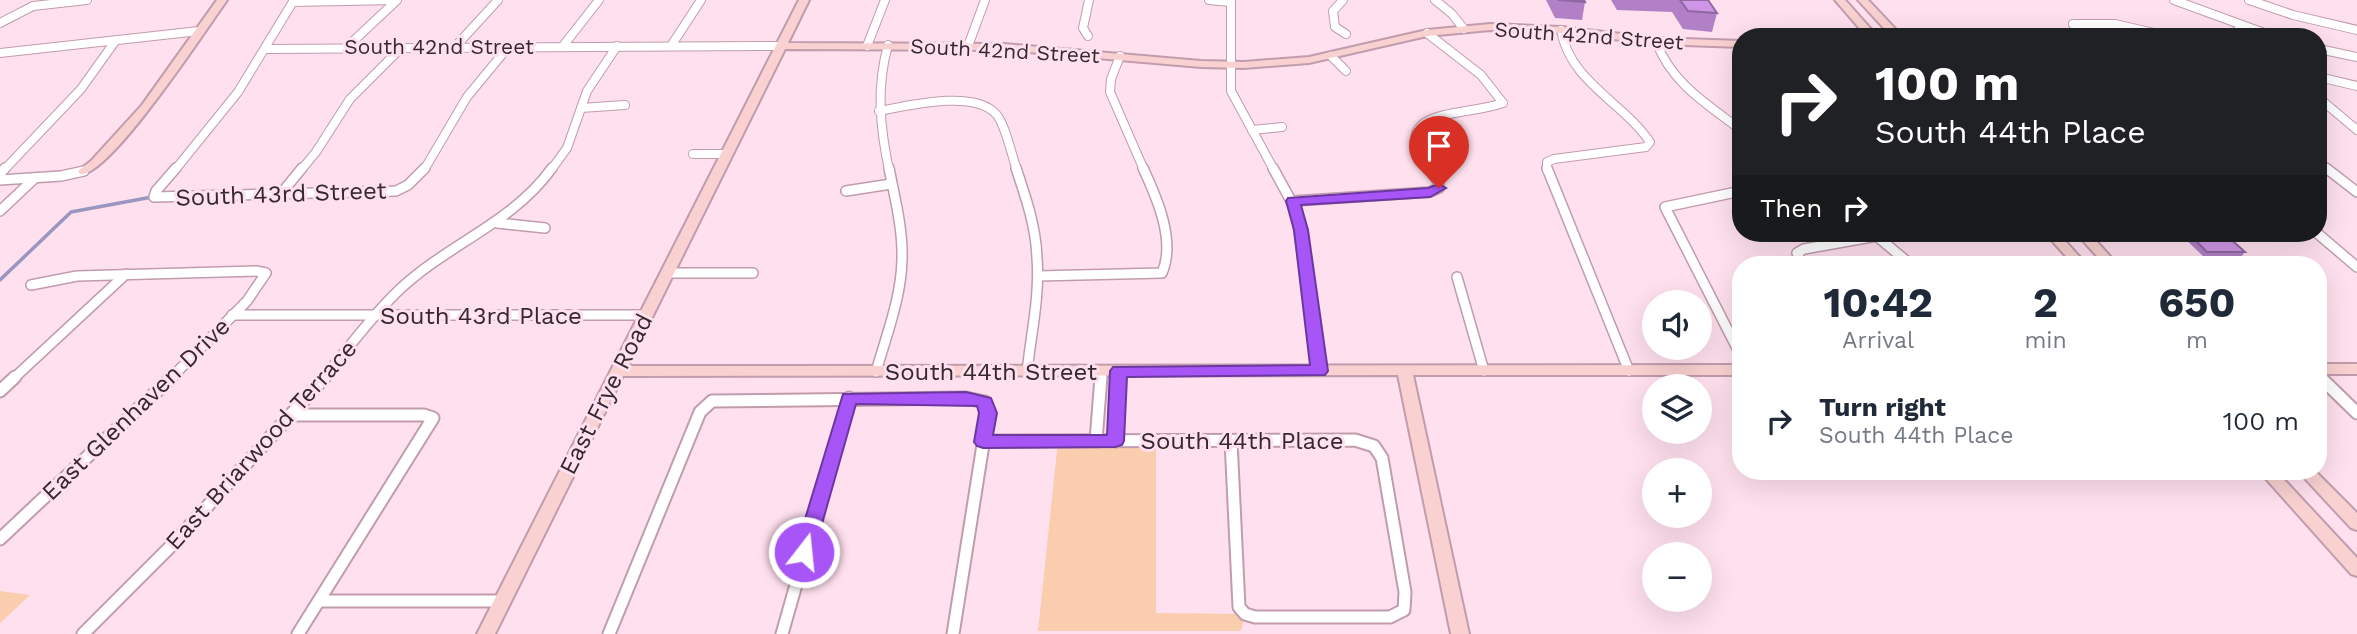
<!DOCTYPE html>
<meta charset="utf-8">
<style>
:root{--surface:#fff;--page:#f6f6f7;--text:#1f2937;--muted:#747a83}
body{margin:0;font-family:"Work Sans",sans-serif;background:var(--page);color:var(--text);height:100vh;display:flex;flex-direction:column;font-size:26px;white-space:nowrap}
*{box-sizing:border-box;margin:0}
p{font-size:23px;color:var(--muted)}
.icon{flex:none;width:38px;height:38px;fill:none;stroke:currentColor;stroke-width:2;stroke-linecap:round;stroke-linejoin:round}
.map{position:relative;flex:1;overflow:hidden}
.drawer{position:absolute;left:1732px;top:256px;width:595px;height:224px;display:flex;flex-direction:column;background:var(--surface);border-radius:28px;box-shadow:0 7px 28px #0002}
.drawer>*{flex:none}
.guide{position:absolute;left:1732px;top:28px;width:595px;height:214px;border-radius:28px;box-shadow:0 7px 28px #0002;background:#202124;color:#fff;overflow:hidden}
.fabs{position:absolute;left:1642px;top:290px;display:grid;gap:14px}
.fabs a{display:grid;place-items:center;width:70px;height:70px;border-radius:50%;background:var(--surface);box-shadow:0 7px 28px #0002;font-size:35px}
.pin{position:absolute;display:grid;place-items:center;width:60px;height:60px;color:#fff;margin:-72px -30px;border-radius:50% 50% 50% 0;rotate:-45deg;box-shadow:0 0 7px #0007}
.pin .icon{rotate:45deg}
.me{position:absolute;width:77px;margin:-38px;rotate:16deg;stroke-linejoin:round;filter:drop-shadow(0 0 5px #0008)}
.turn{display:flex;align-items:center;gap:24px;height:147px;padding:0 28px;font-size:32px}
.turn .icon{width:91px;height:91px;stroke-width:2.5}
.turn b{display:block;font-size:49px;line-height:60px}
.then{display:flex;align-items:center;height:66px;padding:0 28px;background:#0003;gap:14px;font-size:26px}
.eta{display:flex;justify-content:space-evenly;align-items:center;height:119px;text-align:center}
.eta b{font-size:42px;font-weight:700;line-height:49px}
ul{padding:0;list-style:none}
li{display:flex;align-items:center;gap:21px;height:91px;padding:0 28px}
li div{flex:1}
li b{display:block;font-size:26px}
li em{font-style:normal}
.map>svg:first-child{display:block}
.green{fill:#facdae}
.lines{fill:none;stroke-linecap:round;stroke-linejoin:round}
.stream{stroke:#9997c1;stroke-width:3.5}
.street-far2-casing{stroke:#c19cad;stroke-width:10}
.street-far1-casing{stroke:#c19cad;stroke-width:12}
.street-casing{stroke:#c19cad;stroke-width:15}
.secondary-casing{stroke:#c19cad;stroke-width:4}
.street-far2{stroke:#fff;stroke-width:8}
.street-far1{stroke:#fff;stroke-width:9}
.street{stroke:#fff;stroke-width:11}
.secondary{fill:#f9d1d1;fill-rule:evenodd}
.wall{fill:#b280c6}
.building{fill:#cf95e6;stroke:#9168a1;stroke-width:2}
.route{fill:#a855f7;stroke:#6d37a1;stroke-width:2}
.labels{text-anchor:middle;stroke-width:6;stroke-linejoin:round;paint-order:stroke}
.far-street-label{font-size:21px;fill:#36282f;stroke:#ffe0ee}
.street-label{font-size:24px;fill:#36282f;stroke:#ffe0ee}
</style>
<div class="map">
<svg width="2357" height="634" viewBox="0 0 2357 634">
<rect width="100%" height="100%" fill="#ffe0ee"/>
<g class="green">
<path d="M1058,441H1156V613L1245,614L1241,631H1038Z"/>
<path d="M0,591L30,595L0,623Z"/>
</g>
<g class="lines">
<path class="stream" d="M0,280L71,212L152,197"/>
<defs>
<g id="street-far2">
<path d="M1209,0L1230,2"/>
<path d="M1231,0V91L1274,170"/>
<path d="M1343,0L1333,11L1335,27L1346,34"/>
<path d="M1435,0L1452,14L1464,29"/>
<path d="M2174,0L2275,37"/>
<path d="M2249,0L2293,15L2357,30"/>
<path d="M293,2L396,0"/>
<path d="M0,23L33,6L87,0"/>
<path d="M2073,24H2115L2171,37"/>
<path d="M2073,24L2085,37"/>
<path d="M1427,33L1481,75L1503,103C1465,117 1382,107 1430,170"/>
<path d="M1088,36L1083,28L1089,0"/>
<path d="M2229,37L2242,27"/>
<path d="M1656,41C1671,83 1707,104 1741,130"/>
<path d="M888,45C876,88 880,127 889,170"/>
<path d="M563,46L599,0"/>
<path d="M671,46L701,0"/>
<path d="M867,46L885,0"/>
<path d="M968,46L985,0"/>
<path d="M347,47L397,0"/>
<path d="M455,47L498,0"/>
<path d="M265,49L781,46"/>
<path d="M2319,49L2357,57"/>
<path d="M0,53L199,31"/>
<path d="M1120,56L1111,79L1110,92L1144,170"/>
<path d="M1331,56L1346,71"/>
<path d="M2319,77L2357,86"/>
<path d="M2319,98L2357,130"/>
<path d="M581,108L625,105"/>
<path d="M879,111C907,106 974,89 996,114C1005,123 1012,157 1017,170"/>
<path d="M1252,130L1282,127"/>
<path d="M693,154H726"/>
<path d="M2319,163L2328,170"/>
<path d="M4,170L81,89L116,40"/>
<path d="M175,170L238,92L294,0"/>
<path d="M301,170L316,152L350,99L402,47"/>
<path d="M424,170L467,97L509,46"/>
<path d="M551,170L567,148L587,91L617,46"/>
<path d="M1547,170V162L1554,159L1646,147L1650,142C1622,101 1570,82 1561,30"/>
</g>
<g id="street-far1">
<path d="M176,168L156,191L154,197L396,191L408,185L425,168"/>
<path d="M1016,168C1026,198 1036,227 1037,258C1040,296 1031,334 1027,372"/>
<path d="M1273,168L1296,210L1319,371"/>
<path d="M1547,168L1629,371"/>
<path d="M2326,168L2357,192"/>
<path d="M0,174L5,168"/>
<path d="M0,180L61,176L84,171"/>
<path d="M846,191L891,184"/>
<path d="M1741,191L1665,207L1741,356"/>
<path d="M280,195L302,168"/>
<path d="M1293,201L1430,192L1439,188L1438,181L1428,168"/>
<path d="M0,211L35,178"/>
<path d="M497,223L545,228"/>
<path d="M1873,233L1910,264"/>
<path d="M2317,233L2357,267"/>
<path d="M1802,264L1797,253L1804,249L1877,236"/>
<path d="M667,273H753"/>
<path d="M1038,276L1162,273C1176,241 1157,198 1143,168"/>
<path d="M1457,277L1484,371"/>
<path d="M31,285L77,276L256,271L266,273L247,301L170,379"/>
<path d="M232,315H646"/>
<path d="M876,372C886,336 901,299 902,260C903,229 895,199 889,168"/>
<path d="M2319,376L2322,379"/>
<path d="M13,379L126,274"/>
<path d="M323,379C347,350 370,318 397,292C445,245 512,224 552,168"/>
<path d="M1100,379L1101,371"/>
<path d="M1118,379V371"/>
</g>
<g id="street">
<path d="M2320,377L2357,413"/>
<path d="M0,391L15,377"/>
<path d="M292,415H424L433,418L298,634"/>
<path d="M983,441L1355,440L1374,446L1382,458L1405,592L1404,610L1390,617H1255L1245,614L1239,607L1231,441"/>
<path d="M1096,441L1101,377"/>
<path d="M1115,441L1118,377"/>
<path d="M0,539L172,377"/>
<path d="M319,601H502"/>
<path d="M83,634L173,544L325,377"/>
<path d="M609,634L700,412L712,401L966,398L985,402L988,413L953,634"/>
<path d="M782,634L849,398"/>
</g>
<g id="secondary">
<path d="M217,0H227C207,28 109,178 80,174L78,171L91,161L142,105Z"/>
<path d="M799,0H809L788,43L1004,44L1201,61L1244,62L1309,57L1427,30L1490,24L1561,27L1656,38L1741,41V47L1656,44L1561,33L1490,30L1427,36L1309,63L1244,68L1201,67L1004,50L785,49L628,366L1741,365V375H1413L1469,634H1451L1398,375L623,376L495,634H477Z"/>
<path d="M1835,0H1845L1878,37H1867Z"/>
<path d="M1858,0H1868L1903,37H1892Z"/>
<path d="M2045,233H2058L2086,264H2073Z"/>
<path d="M2076,233H2089L2117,264H2104Z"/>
<rect x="2319" y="364" width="38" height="10"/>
<path d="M2259,471H2276L2357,558V576L2351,574Z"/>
<path d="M2298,471H2315L2357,513V530L2351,528Z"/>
</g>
</defs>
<use href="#street-far2" class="street-far2-casing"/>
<use href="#street-far1" class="street-far1-casing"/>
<use href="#street" class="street-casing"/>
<use href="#secondary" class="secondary-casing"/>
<use href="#street-far2" class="street-far2"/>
<use href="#street-far1" class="street-far1"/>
<use href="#street" class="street"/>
<use href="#secondary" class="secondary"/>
</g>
<g class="wall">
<path d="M1546,0H1584L1585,2L1582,20L1555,18Z"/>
<path d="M1611,0H1708L1717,13L1712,32L1683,29L1672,12L1617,10Z"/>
<path d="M2179,233H2224L2245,252L2241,257H2204Z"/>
</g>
<g class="building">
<path d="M1558,0H1584L1585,2Z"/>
<path d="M1680,0H1708L1717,13L1688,11Z"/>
<path d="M1938,36H1962L1963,37H1939Z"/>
<path d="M2188,233H2224L2245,252H2207Z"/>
<path d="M2057,260L2063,264H2039Z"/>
</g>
<path class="route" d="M1439,184L1446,188L1430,197L1301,205L1308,230L1328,371L1325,375L1127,377L1124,441L1122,445L1115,447L983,448L977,446L974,442L979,413L977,406L856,404L814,552L811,557L804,559L797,557L795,552L843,394L966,392L991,398L997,413L993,435H1107L1110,371L1113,367L1310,365L1294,230L1286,201L1288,198L1428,188Z"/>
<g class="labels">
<g class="far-street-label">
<text transform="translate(1589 36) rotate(4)" y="7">South 42nd Street</text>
<text x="439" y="54">South 42nd Street</text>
<text transform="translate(1005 51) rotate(3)" y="7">South 42nd Street</text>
</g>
<g class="street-label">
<text transform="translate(281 194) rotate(-2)" y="8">South 43rd Street</text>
<text x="481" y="324">South 43rd Place</text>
<text x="991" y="380">South 44th Street</text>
<text transform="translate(606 394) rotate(-63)" y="8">East Frye Road</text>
<text transform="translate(136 409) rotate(-44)" y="8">East Glenhaven Drive</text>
<text x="1242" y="449">South 44th Place</text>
<text transform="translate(261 445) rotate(-48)" y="8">East Briarwood Terrace</text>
</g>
</g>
</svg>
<div class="fabs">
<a><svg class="icon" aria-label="sound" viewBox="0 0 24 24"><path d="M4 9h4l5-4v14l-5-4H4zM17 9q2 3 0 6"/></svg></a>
<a><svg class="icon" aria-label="layers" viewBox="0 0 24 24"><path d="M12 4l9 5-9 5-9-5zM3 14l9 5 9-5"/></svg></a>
<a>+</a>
<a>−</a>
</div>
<div class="pin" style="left:1439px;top:188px;background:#d93025"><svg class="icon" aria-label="arrive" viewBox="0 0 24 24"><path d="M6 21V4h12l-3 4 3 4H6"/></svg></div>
<svg class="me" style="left:804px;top:552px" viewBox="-20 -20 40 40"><circle r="17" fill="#a855f7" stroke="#fff" stroke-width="3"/><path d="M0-11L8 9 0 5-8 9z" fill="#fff"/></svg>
<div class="guide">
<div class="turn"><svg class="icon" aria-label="right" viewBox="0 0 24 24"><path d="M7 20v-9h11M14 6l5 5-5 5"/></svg><div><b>100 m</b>South 44th Place</div></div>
<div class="then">Then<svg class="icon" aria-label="right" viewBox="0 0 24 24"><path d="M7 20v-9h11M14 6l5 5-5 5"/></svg></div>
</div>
<section class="drawer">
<div class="eta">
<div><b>10:42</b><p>Arrival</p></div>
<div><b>2</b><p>min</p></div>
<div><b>650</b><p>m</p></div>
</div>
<ul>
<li><svg class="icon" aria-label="right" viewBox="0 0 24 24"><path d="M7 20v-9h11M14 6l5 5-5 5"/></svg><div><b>Turn right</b><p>South 44th Place</p></div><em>100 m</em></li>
</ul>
</section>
</div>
